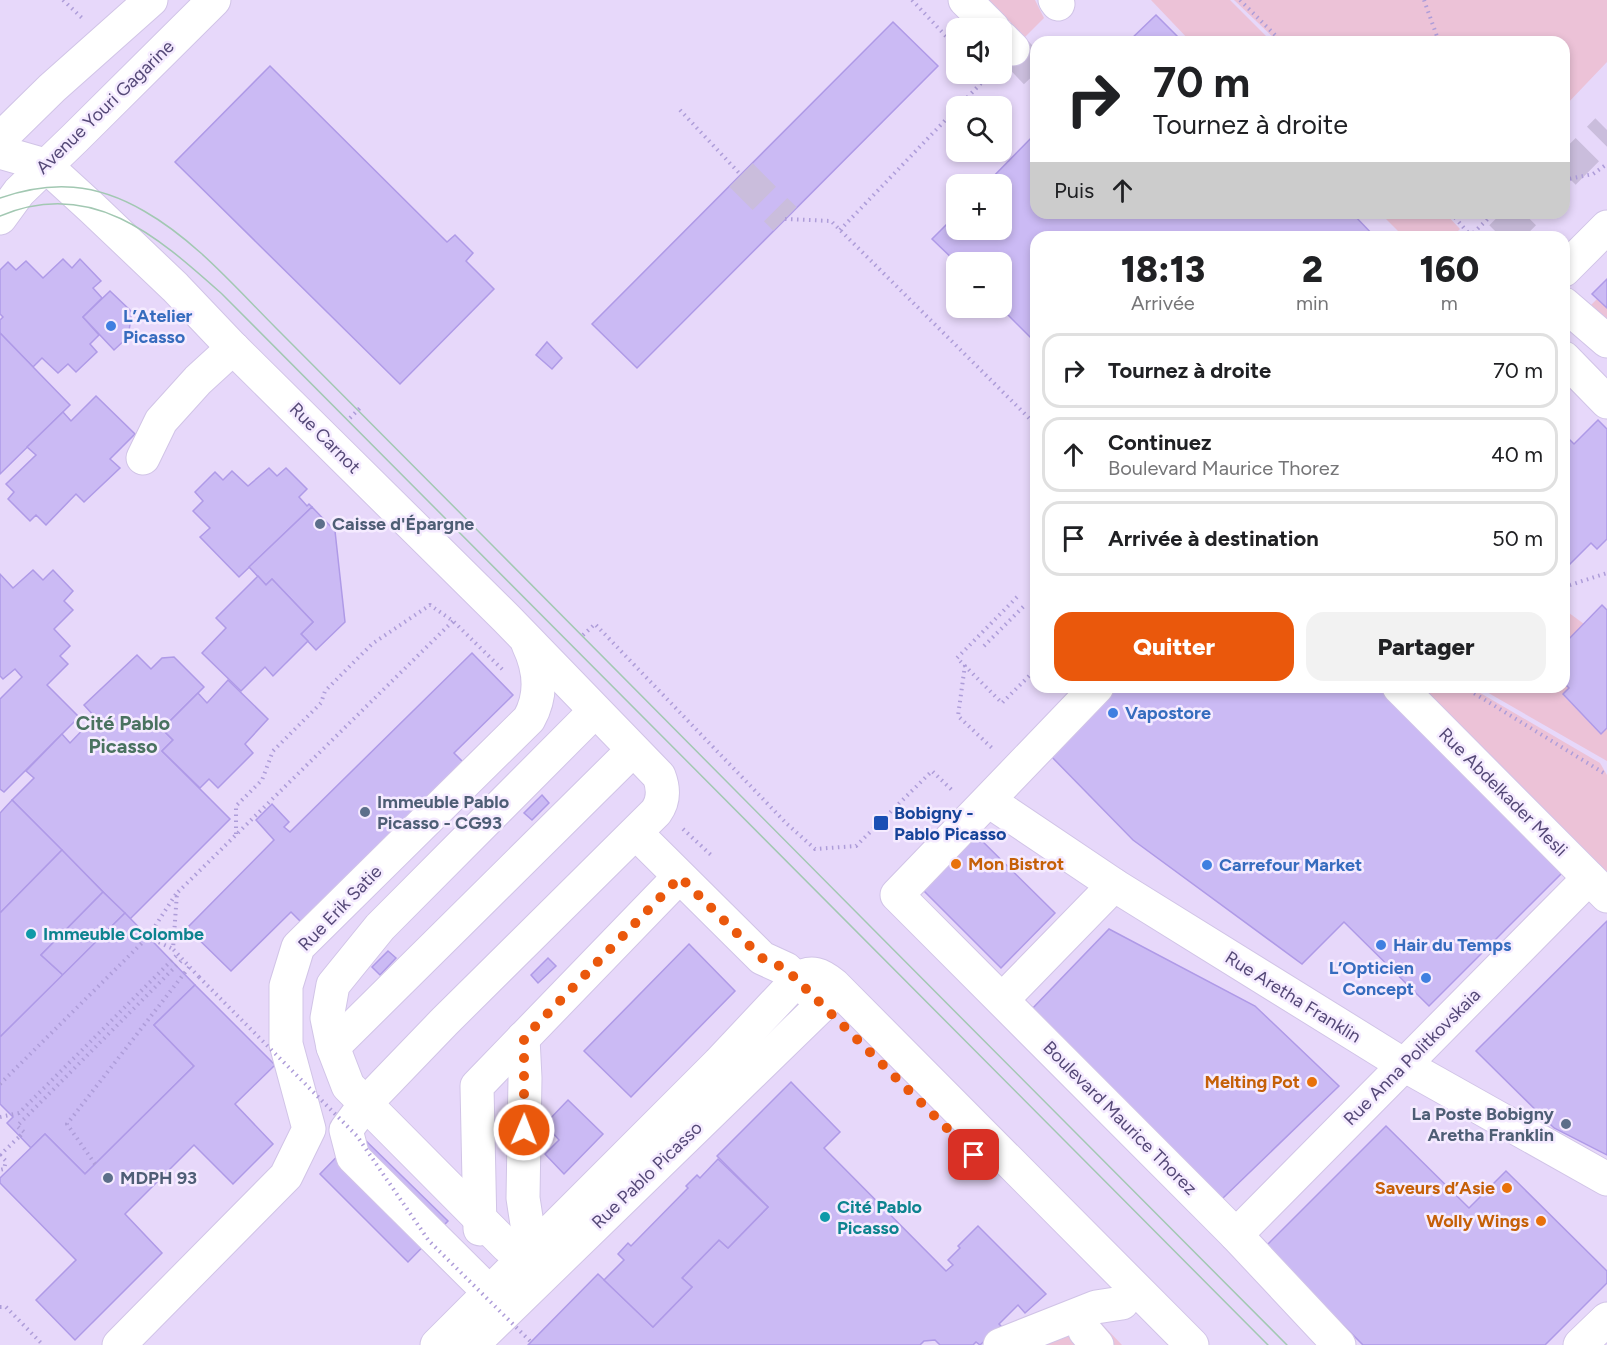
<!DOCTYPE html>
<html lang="fr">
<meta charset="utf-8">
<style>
:root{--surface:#fff;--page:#f2f2f2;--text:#202124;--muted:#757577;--line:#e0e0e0;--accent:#ea580c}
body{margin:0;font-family:Figtree,sans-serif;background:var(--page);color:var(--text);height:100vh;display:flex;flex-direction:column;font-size:22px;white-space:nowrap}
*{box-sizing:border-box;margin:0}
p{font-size:20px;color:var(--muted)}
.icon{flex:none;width:33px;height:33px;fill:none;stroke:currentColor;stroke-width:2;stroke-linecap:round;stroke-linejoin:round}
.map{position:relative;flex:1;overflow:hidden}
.drawer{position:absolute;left:1030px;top:231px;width:540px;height:462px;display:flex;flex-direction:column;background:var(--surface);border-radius:18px;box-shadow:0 3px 9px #0003}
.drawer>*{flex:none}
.banner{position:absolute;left:1030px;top:36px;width:540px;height:183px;border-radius:18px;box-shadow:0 3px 9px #0003;background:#fff;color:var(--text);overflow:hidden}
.fabs{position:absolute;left:946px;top:18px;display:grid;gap:12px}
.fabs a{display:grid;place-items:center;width:66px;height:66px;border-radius:12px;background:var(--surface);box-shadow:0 3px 9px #0003;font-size:30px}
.pin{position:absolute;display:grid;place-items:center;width:51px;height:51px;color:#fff;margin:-26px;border-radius:12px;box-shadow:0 3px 9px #0006}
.me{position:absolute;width:66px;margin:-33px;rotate:1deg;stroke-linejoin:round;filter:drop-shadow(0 0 4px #0008)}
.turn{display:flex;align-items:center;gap:21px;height:126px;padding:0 24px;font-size:27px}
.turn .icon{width:78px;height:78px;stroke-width:2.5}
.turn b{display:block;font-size:42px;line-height:51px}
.then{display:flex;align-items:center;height:57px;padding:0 24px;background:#0003;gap:12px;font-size:22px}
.eta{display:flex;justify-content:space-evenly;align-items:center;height:102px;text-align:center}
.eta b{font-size:36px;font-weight:800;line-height:42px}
.action{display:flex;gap:12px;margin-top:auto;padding:12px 24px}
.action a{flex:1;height:69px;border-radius:18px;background:var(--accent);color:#fff;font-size:24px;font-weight:800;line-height:69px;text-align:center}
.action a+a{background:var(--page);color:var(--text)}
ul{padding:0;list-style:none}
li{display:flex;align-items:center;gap:18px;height:75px;margin:0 12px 9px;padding:0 12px;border:3px solid var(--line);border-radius:18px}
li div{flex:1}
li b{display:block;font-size:22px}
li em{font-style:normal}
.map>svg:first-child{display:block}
.residential{fill:#e7d8fa;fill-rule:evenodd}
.green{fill:#ecc2d7}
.building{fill:#cbbaf4;stroke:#af9ae7;stroke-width:1.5}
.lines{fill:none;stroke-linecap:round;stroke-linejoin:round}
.minor-tunnel{stroke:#cabddc;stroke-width:33;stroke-dasharray:33 16;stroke-linecap:butt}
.minor-casing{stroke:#d1c4e7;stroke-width:35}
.path{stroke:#ae9dd9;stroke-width:4;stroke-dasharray:1.5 4.5;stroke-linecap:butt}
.minor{stroke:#fff;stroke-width:33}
.tram{stroke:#a2c8b2;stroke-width:1.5}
.path-bridge{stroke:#ae9dd9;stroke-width:4;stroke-dasharray:1.5 4.5;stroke-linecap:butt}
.route{stroke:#ea580c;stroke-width:10;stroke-dasharray:0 18}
.shop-dot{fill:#3f7fe0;stroke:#f5ebff;stroke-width:2}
.service-dot{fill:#5c6f8a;stroke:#f5ebff;stroke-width:2}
.transit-dot{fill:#1a4fb4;stroke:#f5ebff;stroke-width:2}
.food-dot{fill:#e8710a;stroke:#f5ebff;stroke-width:2}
.culture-dot{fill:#0f9aa8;stroke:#f5ebff;stroke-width:2}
.labels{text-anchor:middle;stroke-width:5;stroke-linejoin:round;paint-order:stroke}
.street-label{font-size:18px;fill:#544877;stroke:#f5ebff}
.shop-label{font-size:18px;font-weight:bold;fill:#366cbe;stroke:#f5ebff;text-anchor:start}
.service-label{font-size:18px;font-weight:bold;fill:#4e5e75;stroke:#f5ebff;text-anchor:start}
.transit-label{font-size:18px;font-weight:bold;fill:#164399;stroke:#f5ebff;text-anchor:start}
.food-label{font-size:18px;font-weight:bold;fill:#c56008;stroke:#f5ebff;text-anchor:end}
.culture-label{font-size:18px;font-weight:bold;fill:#0d838f;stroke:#f5ebff;text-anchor:start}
.neighbourhood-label{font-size:20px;font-weight:bold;fill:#4a7260;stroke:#f5ebff}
</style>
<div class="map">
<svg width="1607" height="1345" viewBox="0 0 1607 1345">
<rect width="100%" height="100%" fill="#f1e4fd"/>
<path class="residential" d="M0,0H1607V1345H0ZM957,28H1002V74H957ZM1036,42H1564V213H1036ZM957,106H1002V152H957ZM957,184H1002V230H957ZM1036,237H1564V687H1036ZM957,262H1002V308H957Z"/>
<g class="green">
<path d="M989,0H1035L1044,18L1025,37Z"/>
<path d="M1151,0H1230L1272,42H1191Z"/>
<path d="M1234,0H1607V62L1565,106L1564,42H1278Z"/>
<path d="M1380,213H1445L1460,229L1452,237H1404Z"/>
<path d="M1597,299L1607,308V323L1588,308Z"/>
<path d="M1565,610L1584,624L1565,644Z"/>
<path d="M1565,683L1569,688L1563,695L1601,734L1607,728V761L1478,687H1564Z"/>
<path d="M1412,687H1470L1600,763L1607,775V882Z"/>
<path d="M1097,1319L1122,1345H1033Z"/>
</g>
<g class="building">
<path d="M1156,15L1183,42H1128Z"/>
<path d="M893,22L938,66L637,368L592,324Z"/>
<path d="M270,66L447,242L455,235L473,253L466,261L494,289L400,384L175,162Z"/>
<path d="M1036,133V213H1352L1375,237H1036V343L1001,308L1002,262L957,263L932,239L957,214V230H1002V184H986Z"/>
<path d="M63,259L72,268L80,259L101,281L93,288L102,298L83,317L99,335L90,344L97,352L76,372L68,364L58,373L42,358L33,367L0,333V320L3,317L0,314V270L8,262L16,270L26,261L43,278Z"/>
<path d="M1607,279V308L1592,294Z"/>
<path d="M110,291L132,312L128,337L114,350L83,317Z"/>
<path d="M0,333L70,405L0,474Z"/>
<path d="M547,342L562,358L552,369L536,355Z"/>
<path d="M96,396L135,434L110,459L120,468L84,502L76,494L46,525L36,515L30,521L8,499L14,492L6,484L36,455L27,447L63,412L71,421Z"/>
<path d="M1598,420L1607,429V539L1597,549L1591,543L1568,566L1564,563V440L1567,437L1574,444Z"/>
<path d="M269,468L277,476L286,468L307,489L299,497L307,506L309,504L312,507L239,577L200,537L210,528L193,511L203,501L195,492L215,472L223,480L232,471L248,486Z"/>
<path d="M312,507L335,531L345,622L316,650L301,634L313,622L272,579L266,585L249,567Z"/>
<path d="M33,570L43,580L53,570L73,591L64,601L73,610L54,629L70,646L60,656L68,664L47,685L79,717L4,792L0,789V699L22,677L15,669L3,679L0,676V574L13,588Z"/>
<path d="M258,576L266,585L272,579L313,622L301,634L308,641L273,676L265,667L241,691L202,653L226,628L216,618Z"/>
<path d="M1602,605L1607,610V728L1601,734L1563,694L1569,688L1564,683V644Z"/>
<path d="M472,653L513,695L454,753L466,765L305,926L291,912L231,971L187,928L274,840L256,820L272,804L289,822L284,827L290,832Z"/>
<path d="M137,655L151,669L162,658L174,657L204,687L162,729L173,740L162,751L230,819L130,919L12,800L34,778L26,771L62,734L70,743L95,717L84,705Z"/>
<path d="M228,680L268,719L245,744L253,753L218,788L209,779L200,788L162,751L173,740L162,729L198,693L207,703Z"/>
<path d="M1110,687H1386L1565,870L1429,1006L1344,922L1302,964L1133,840L1046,751Z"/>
<path d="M542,795L549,803L532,820L524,813Z"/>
<path d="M12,800L62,850L0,913V813Z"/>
<path d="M972,831L1055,913L1001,968L918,885Z"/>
<path d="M62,850L103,892L41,955L63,975L0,1037V913Z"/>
<path d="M103,892L125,913L63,975L41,955Z"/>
<path d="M125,913L195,985L154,1025L194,1066L85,1174L45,1134L31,1148L7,1123L13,1117L0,1104V1037Z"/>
<path d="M1607,921V1155L1554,1128L1476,1051Z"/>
<path d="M1109,929L1255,1006L1339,1086L1222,1199L1030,1011Z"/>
<path d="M689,944L735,991L631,1097L584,1051Z"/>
<path d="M388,951L396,958L380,975L372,967Z"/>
<path d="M548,958L556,966L538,983L531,975Z"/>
<path d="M195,985L275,1065L235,1104L273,1144L233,1184L194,1145L125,1214L162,1253L75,1340L36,1300L76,1260L0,1183V1178L45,1134L85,1174L194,1066L154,1025Z"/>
<path d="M791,1082L840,1132L824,1148L946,1271L953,1265L948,1260L960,1248L958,1246L978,1226L1046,1294L1025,1313L1018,1305L999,1324L1001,1326L980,1345L976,1342L973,1345H940L935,1340L924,1341L920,1345H528L598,1274L653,1327L692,1287L682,1278L719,1240L728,1248L768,1207L717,1156Z"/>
<path d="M568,1100L603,1134L564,1174L545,1154L559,1140L545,1124Z"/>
<path d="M1386,1126L1469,1208L1506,1171L1607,1271V1283L1545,1345H1363L1265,1247Z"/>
<path d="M359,1134L448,1221L408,1262L320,1174Z"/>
<path d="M718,1159L768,1207L728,1248L719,1240L682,1278L692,1287L653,1327L604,1280L624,1260L618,1254L628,1243L631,1246L688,1188L686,1186L697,1175L700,1178Z"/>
</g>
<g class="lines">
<g class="minor-tunnel">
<path d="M1013,49L1036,73"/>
<path d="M1564,173L1607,130"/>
<path d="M741,175L785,219"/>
<path d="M1501,237L1525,213"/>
</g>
<defs>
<g id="minor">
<path d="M965,0L993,28"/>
<path d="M1055,0L1058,4"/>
<path d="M1002,38L1013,49"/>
<path d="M0,139L52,88L151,0"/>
<path d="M0,152L45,165L92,208L175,287L233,348L506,618L659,776C664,789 664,801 656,812L444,1022L366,1103L346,1130L353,1157L490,1293"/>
<path d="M0,218L19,192L75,138L214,0"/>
<path d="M1564,270L1607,227"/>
<path d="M1564,304L1607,341"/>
<path d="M1564,358L1607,402"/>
<path d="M143,458L161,421L198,380L233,348"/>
<path d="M1097,687L897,895L1236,1235L1339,1345"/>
<path d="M1399,687L1607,896"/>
<path d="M989,801L1114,885L1404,1065L1607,1179"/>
<path d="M636,833L762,958L786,969L812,994"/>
<path d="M1003,999L1114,885"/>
<path d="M523,1038L525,1078L523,1198L527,1224L542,1239"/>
<path d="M333,1047L633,750"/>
<path d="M480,1229L477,1086L679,877"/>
<path d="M1236,1235L1589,878"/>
<path d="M542,1239L507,1246L348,1086L333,1047L327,1018L333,985L380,927L595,711"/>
<path d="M1085,1331L1097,1345"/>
<path d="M119,1345L286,1176L309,1129L286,1044V986L298,947L529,719C543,694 540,669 528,644"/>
<path d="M437,1345L719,1063L797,980C811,969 822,975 834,985L1192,1345"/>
<path d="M472,1345L823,1004"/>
<path d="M1000,1345L1096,1307L1122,1303"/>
<path d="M1580,1345L1607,1319"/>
</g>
</defs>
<use href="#minor" class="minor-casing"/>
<g class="path">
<path d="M63,0L82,18"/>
<path d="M912,0L957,48"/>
<path d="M1240,0L1282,42"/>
<path d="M1424,0L1439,42"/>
<path d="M959,106L990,74"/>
<path d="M680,110L741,175"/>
<path d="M1564,180L1593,174L1607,164"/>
<path d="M1451,213L1470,235"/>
<path d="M785,219L831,221L1036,425"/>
<path d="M840,230L957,108"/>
<path d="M1469,237L1494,213"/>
<path d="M350,418L362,406"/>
<path d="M1564,587L1607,573"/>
<path d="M1017,597L957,658L1002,703L1036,669"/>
<path d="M583,635L595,624L787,824L815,849L856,846L932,771L954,792"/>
<path d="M984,646L1025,605"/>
<path d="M965,665L958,716L993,749"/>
<path d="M1464,687L1607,775"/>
<path d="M683,829L711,855"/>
<path d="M236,834V806L262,780L273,751L321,703L325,691L372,644L430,605L453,621L503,670"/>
<path d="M148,937L173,949"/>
<path d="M199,977L173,949L177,893L453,621"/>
<path d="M0,1084L148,937L176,894"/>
<path d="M0,1117L19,1113L178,954"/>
<path d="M20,1136L24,1132L17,1126L183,959"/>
<path d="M0,1155L6,1161L4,1169L0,1170"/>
<path d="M95,1164L67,1124L190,966"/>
<path d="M0,1307H6L43,1345"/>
</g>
<use href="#minor" class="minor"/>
<g class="tram">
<path d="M0,198C52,180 96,183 144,211C195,240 235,287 276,328C349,401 422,474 495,548C758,814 1023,1080 1287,1345"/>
<path d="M0,216C92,177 158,237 222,294L1268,1345"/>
</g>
<g class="path-bridge">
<path d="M199,977L357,1136L429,1241L531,1342"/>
<path d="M0,1155L20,1136"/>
</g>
</g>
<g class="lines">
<path class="route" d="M524,1130V1038L680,877L762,958L786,969L797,980L974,1155"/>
</g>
<g class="shop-dot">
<circle cx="111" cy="326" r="6"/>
<circle cx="1113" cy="713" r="6"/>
<circle cx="1207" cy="865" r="6"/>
<circle cx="1381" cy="945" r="6"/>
<circle cx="1426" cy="978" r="6"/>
</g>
<g class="service-dot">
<circle cx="320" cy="524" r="6"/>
<circle cx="365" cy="812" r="6"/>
<circle cx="1566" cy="1124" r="6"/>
<circle cx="108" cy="1178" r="6"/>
</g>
<rect class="transit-dot" x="873" y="815" width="16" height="16" rx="3"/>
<g class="food-dot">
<circle cx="956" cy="864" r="6"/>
<circle cx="1312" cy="1082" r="6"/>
<circle cx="1507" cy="1188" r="6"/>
<circle cx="1541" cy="1221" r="6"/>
</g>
<g class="culture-dot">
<circle cx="31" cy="934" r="6"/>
<circle cx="825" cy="1217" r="6"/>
</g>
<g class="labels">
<g class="street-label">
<text transform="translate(105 107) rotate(-44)" y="6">Avenue Youri Gagarine</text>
<text transform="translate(325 438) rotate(45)" y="6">Rue Carnot</text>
<text transform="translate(1503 792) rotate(45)" y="6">Rue Abdelkader Mesli</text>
<text transform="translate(340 908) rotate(-46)" y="6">Rue Erik Satie</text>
<text transform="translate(1293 997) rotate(32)" y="6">Rue Aretha Franklin</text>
<text transform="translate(1412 1057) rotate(-45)" y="6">Rue Anna Politkovskaia</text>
<text transform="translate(1120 1118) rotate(45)" y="6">Boulevard Maurice Thorez</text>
<text transform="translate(647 1175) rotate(-44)" y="6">Rue Pablo Picasso</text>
</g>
<g class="shop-label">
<text x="123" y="322">L’Atelier<tspan x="123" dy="21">Picasso</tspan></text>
<text x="1125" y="719">Vapostore</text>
<text x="1219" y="871">Carrefour Market</text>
<text x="1393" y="951">Hair du Temps</text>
<text x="1414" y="974" text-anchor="end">L’Opticien<tspan x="1414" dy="21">Concept</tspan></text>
</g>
<g class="service-label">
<text x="332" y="530">Caisse d'Épargne</text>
<text x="377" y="808">Immeuble Pablo<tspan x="377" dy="21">Picasso - CG93</tspan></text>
<text x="1554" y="1120" text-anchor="end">La Poste Bobigny<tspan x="1554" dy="21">Aretha Franklin</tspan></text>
<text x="120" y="1184">MDPH 93</text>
</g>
<g class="transit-label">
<text x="894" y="819">Bobigny -<tspan x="894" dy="21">Pablo Picasso</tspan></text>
</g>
<g class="food-label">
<text x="968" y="870" text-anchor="start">Mon Bistrot</text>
<text x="1300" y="1088">Melting Pot</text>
<text x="1495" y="1194">Saveurs d’Asie</text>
<text x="1529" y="1227">Wolly Wings</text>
</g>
<g class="culture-label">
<text x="43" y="940">Immeuble Colombe</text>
<text x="837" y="1213">Cité Pablo<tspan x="837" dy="21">Picasso</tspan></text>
</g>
<g class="neighbourhood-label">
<text x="123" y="730">Cité Pablo<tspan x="123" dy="23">Picasso</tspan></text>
</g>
</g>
</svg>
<div class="fabs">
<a><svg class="icon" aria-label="sound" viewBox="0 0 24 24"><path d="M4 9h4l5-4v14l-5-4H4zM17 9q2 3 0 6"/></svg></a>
<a><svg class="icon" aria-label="search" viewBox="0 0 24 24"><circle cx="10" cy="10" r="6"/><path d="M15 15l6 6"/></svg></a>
<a>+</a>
<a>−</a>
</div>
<div class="pin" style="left:974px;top:1155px;background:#d93025"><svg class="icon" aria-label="arrive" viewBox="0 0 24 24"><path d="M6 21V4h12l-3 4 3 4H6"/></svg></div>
<svg class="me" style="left:524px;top:1130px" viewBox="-20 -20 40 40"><circle r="17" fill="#ea580c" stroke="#fff" stroke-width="3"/><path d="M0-11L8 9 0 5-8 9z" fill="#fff"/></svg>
<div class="banner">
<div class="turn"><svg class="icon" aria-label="right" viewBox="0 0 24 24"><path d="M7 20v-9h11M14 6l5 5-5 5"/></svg><div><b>70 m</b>Tournez à droite</div></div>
<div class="then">Puis<svg class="icon" aria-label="ahead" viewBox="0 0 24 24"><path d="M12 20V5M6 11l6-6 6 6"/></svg></div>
</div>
<section class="drawer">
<div class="eta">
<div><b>18:13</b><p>Arrivée</p></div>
<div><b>2</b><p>min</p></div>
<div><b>160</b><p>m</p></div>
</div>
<ul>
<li><svg class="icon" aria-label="right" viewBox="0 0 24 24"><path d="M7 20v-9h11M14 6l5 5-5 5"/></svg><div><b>Tournez à droite</b></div><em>70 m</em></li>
<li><svg class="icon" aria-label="ahead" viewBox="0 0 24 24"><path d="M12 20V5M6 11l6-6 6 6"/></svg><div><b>Continuez</b><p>Boulevard Maurice Thorez</p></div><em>40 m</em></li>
<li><svg class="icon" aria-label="arrive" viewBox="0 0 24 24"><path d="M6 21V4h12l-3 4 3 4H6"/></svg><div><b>Arrivée à destination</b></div><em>50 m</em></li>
</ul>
<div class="action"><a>Quitter</a><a>Partager</a></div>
</section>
</div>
